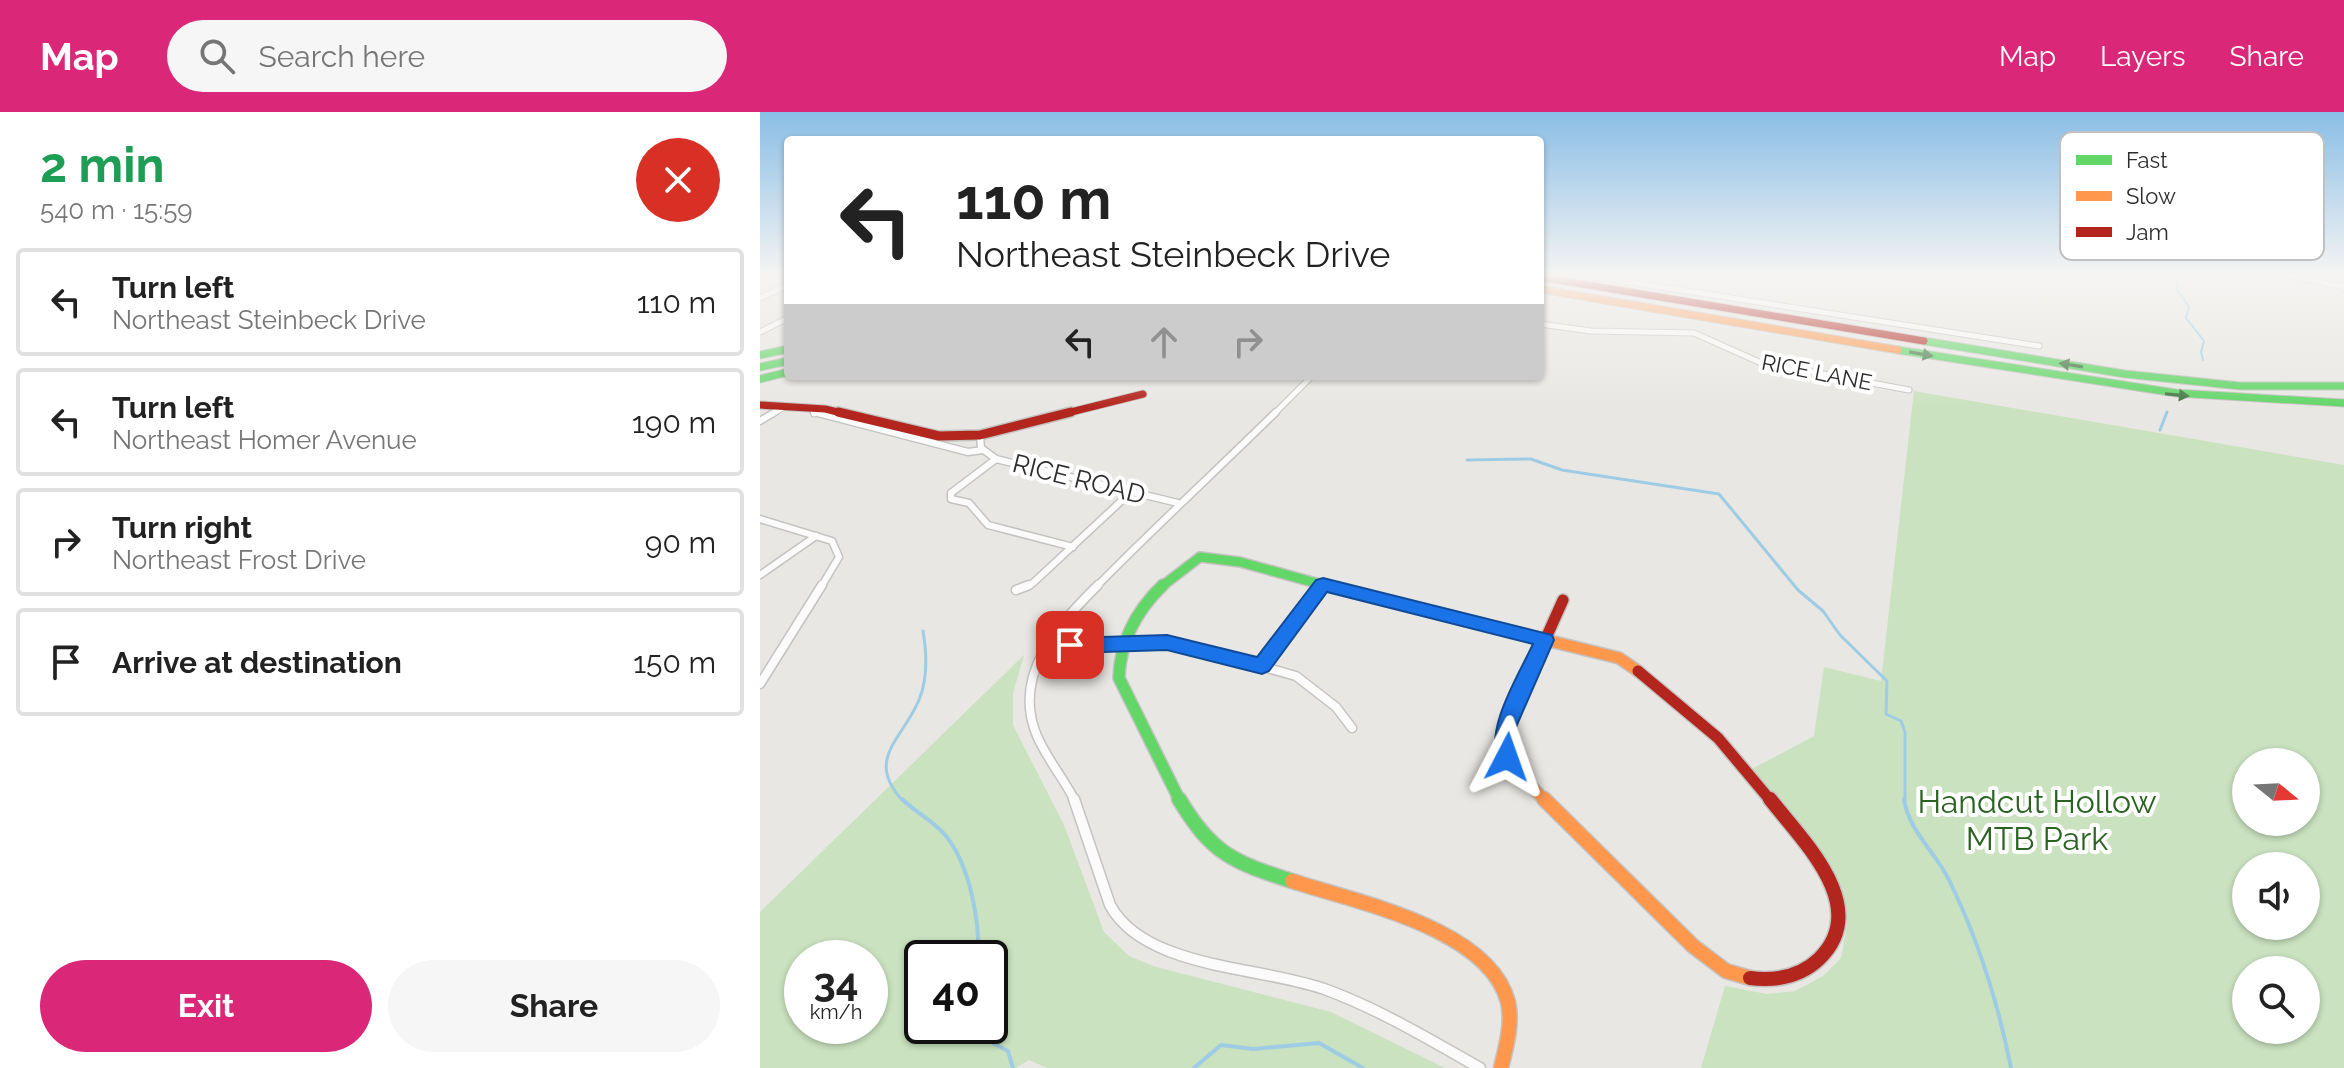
<!DOCTYPE html>
<meta charset="utf-8">
<style>
:root{--surface:#fff;--page:#f6f6f6;--text:#222;--muted:#767676;--line:#e0e0e0;--accent:#db2777}
body{margin:0;font-family:Raleway,sans-serif;background:var(--page);color:var(--text);height:100vh;display:flex;flex-direction:column;font-size:30px;white-space:nowrap}
*{box-sizing:border-box;margin:0}
p{font-size:26px;color:var(--muted)}
.icon{flex:none;width:44px;height:44px;fill:none;stroke:currentColor;stroke-width:2;stroke-linecap:round;stroke-linejoin:round}
.map{position:relative;flex:1;overflow:hidden}
.side{display:flex;flex-direction:column;background:var(--surface);width:760px}
.side>*{flex:none}
.banner{position:absolute;left:24px;top:24px;width:760px;height:244px;border-radius:8px;box-shadow:0 2px 6px #0004;background:#fff;color:var(--text);overflow:hidden}
.needle{width:52px;rotate:108deg}
.fabs{position:absolute;left:1472px;top:636px;display:grid;gap:16px}
.fabs a{display:grid;place-items:center;width:88px;height:88px;border-radius:50%;background:var(--surface);box-shadow:0 2px 6px #0004;font-size:40px}
.speed{position:absolute;left:24px;top:828px;display:flex;gap:16px;font-size:40px;font-weight:700;text-align:center}
.speed>*{display:grid;place-content:center;width:104px;height:104px;border-radius:50%;background:var(--surface);box-shadow:0 2px 6px #0004;line-height:1}
.speed small{font-size:20px;font-weight:400}
.speed .limit{border:4px solid #111;border-radius:12px;background:#fff;color:#111}
.pin{position:absolute;display:grid;place-items:center;width:68px;height:68px;color:#fff;margin:-34px;border-radius:16px;box-shadow:0 4px 12px #0006}
.me{position:absolute;width:88px;margin:-44px;rotate:4deg;stroke-linejoin:round;filter:drop-shadow(0 0 6px #0008)}
.turn{display:flex;align-items:center;gap:28px;height:168px;padding:0 40px;font-size:36px}
.turn .icon{width:104px;height:104px;stroke-width:2.5}
.turn b{display:block;font-size:56px;line-height:68px}
.lanes{display:flex;align-items:center;height:76px;padding:0 40px;background:#0003;justify-content:center;gap:40px;direction:ltr}
.lanes .off{opacity:.35}
.round{display:grid;place-items:center;flex:none;width:84px;height:84px;border-radius:42px;background:var(--page)}
.summary{display:flex;align-items:center;justify-content:space-between;height:136px;padding:0 40px}
h1{font-size:48px;font-weight:700;line-height:60px;color:#1e9e55}
.primary-button{display:flex;gap:16px;margin-top:auto;padding:16px 40px}
.primary-button a{flex:1;height:92px;border-radius:48px;background:var(--accent);color:#fff;font-size:32px;font-weight:700;line-height:92px;text-align:center}
.primary-button a+a{background:var(--page);color:var(--text)}
ul{padding:0;list-style:none}
li{display:flex;align-items:center;gap:24px;height:108px;margin:0 16px 12px;padding:0 24px;border:4px solid var(--line);border-radius:8px}
li div{flex:1}
li b{display:block;font-size:30px}
li em{font-style:normal}
header{display:flex;align-items:center;gap:48px;box-sizing:border-box;height:112px;padding:0 40px;background:var(--accent);color:#fff}
header strong{font-size:38px}
nav{display:flex;gap:44px;margin-inline-start:auto;font-size:28px}
.search{width:560px;height:72px;background:var(--page);display:flex;align-items:center;gap:20px;box-sizing:border-box;padding:0 28px;border-radius:44px;color:var(--muted);font-size:30px}
main{display:flex;flex:1;min-height:0}
.map>svg:first-child{display:block}
.green{fill:#cae2bf;fill-rule:evenodd}
.lines{fill:none;stroke-linecap:round;stroke-linejoin:round}
.stream-far2{stroke:#9dcce4;stroke-width:2}
.stream-far1{stroke:#9dcce4;stroke-width:3}
.stream{stroke:#9dcce4;stroke-width:4}
.street-far3-casing{stroke:#c4c3c2;stroke-width:7}
.street-far2-casing{stroke:#c4c3c2;stroke-width:9}
.street-far1-casing{stroke:#c4c3c2;stroke-width:11}
.street-casing{stroke:#c4c3c2;stroke-width:13}
.fast-far3-casing{stroke:#c4c3c2;stroke-width:9}
.fast-far2-casing{stroke:#c4c3c2;stroke-width:12}
.fast-far1-casing{stroke:#c4c3c2;stroke-width:14}
.fast-casing{stroke:#c4c3c2;stroke-width:17}
.slow-far2-casing{stroke:#c4c3c2;stroke-width:9}
.slow-far1-casing{stroke:#c4c3c2;stroke-width:14}
.slow-casing{stroke:#c4c3c2;stroke-width:17}
.jam-far3-casing{stroke:#c4c3c2;stroke-width:9}
.jam-far2-casing{stroke:#c4c3c2;stroke-width:12}
.jam-far1-casing{stroke:#c4c3c2;stroke-width:14}
.jam-casing{stroke:#c4c3c2;stroke-width:17}
.street-far3{stroke:#fcfbfb;stroke-width:5}
.street-far2{stroke:#fcfbfb;stroke-width:6}
.street-far1{stroke:#fcfbfb;stroke-width:8}
.street{stroke:#fcfbfb;stroke-width:10}
.fast-far3{stroke:#63d668;stroke-width:7}
.fast-far2{stroke:#63d668;stroke-width:9}
.fast-far1{stroke:#63d668;stroke-width:11}
.fast{stroke:#63d668;stroke-width:14}
.slow-far2{stroke:#ff974d;stroke-width:7}
.slow-far1{stroke:#ff974d;stroke-width:11}
.slow{stroke:#ff974d;stroke-width:14}
.jam-far3{stroke:#b3261e;stroke-width:7}
.jam-far2{stroke:#b3261e;stroke-width:9}
.jam-far1{stroke:#b3261e;stroke-width:11}
.jam{stroke:#b3261e;stroke-width:14}
.oneway{fill:#457847}
.route{fill:#1a73e8;stroke:#114b97;stroke-width:2}
.labels{text-anchor:middle;stroke-width:8;stroke-linejoin:round;paint-order:stroke}
.far-street-label{font-size:22px;fill:#2c2c2c;stroke:#fff}
.street-label{font-size:26px;fill:#2c2c2c;stroke:#fff}
.near-park-label{font-size:32px;fill:#2a6321;stroke:#fff}
.key{fill:#fff;stroke:#c0c0c0;stroke-width:2}
.key-label{font-size:22px;fill:#2c2c2c}
</style>
<header>
<strong>Map</strong>
<div class="search"><svg class="icon" aria-label="search" viewBox="0 0 24 24"><circle cx="10" cy="10" r="6"/><path d="M15 15l6 6"/></svg>Search here</div>
<nav><a>Map</a><a>Layers</a><a>Share</a></nav>
</header>
<main>
<section class="side">
<div class="summary"><div><h1>2 min</h1><p>540 m · 15:59</p></div><a class="round" style="background:#d93025;color:#fff"><svg class="icon" aria-label="close" viewBox="0 0 24 24"><path d="M6 6l12 12M18 6L6 18"/></svg></a></div>
<ul>
<li><svg class="icon" aria-label="left" viewBox="0 0 24 24"><path d="M17 20v-9H6M10 6l-5 5 5 5"/></svg><div><b>Turn left</b><p>Northeast Steinbeck Drive</p></div><em>110 m</em></li>
<li><svg class="icon" aria-label="left" viewBox="0 0 24 24"><path d="M17 20v-9H6M10 6l-5 5 5 5"/></svg><div><b>Turn left</b><p>Northeast Homer Avenue</p></div><em>190 m</em></li>
<li><svg class="icon" aria-label="right" viewBox="0 0 24 24"><path d="M7 20v-9h11M14 6l5 5-5 5"/></svg><div><b>Turn right</b><p>Northeast Frost Drive</p></div><em>90 m</em></li>
<li><svg class="icon" aria-label="arrive" viewBox="0 0 24 24"><path d="M6 21V4h12l-3 4 3 4H6"/></svg><div><b>Arrive at destination</b></div><em>150 m</em></li>
</ul>
<div class="primary-button"><a>Exit</a><a>Share</a></div>
</section>
<div class="map">
<svg width="1584" height="956" viewBox="0 0 1584 956">
<rect width="100%" height="100%" fill="#e9e7e3"/>
<g class="green">
<path d="M1154,279L1584,353V956H941L965,874L1007,882L1035,879L1063,864L1081,846L1087,813L1075,761L990,658L1054,624L1064,555L1121,569ZM1486,650H1546V710H1486ZM1486,754H1546V814H1486ZM1486,858H1546V918H1486Z"/>
<path d="M264,543L253,581V613L304,713L344,820L369,844L396,855L571,900L685,956H287L269,948L256,956H0V800ZM42,846H110V914H42ZM162,846H230V914H162Z"/>
</g>
<g class="lines">
<path class="stream-far2" d="M1425,163L1418,168L1417,178L1429,195L1426,206L1444,229L1441,240L1443,248"/>
<g class="stream-far1">
<path d="M1400,318L1407,300"/>
<path d="M707,348L771,347L802,358L959,382L1038,478L1063,499L1080,523L1127,569L1126,602L1141,609L1145,620V689"/>
<path d="M143,689C104,647 143,627 159,588C168,566 167,542 163,519"/>
</g>
<g class="stream">
<path d="M142,687C155,700 174,709 186,724C210,754 220,809 218,846"/>
<path d="M1144,687C1148,718 1176,741 1189,768C1218,827 1238,891 1251,956"/>
<path d="M225,914L233,931L248,939L253,956"/>
<path d="M434,956L461,933L493,937L559,931L603,956"/>
</g>
<defs>
<g id="street-far3">
<path d="M825,163L1279,234"/>
<path d="M1528,163L1584,175"/>
<path d="M0,186L28,173"/>
<path d="M780,212L831,219L934,221L999,250L1149,278"/>
<path d="M0,220L28,206"/>
<path d="M12,302L24,295"/>
<path d="M54,302L55,296"/>
<path d="M514,302L552,264"/>
</g>
<g id="street-far2">
<path d="M54,300L208,340L223,338"/>
<path d="M0,309L15,300"/>
<path d="M220,323L221,336L236,347L418,391"/>
<path d="M236,347L191,381V387L209,391L228,413L313,435"/>
<path d="M0,407L72,429L79,445L61,475"/>
<path d="M0,463L56,424"/>
<path d="M264,475L273,471L371,380"/>
<path d="M336,475C395,415 456,359 516,300"/>
</g>
<g id="street-far1">
<path d="M256,478L269,473"/>
<path d="M284,534L407,530L447,539L536,564L576,595L592,616"/>
<path d="M502,554L563,473"/>
<path d="M0,572L62,473"/>
<path d="M315,689C304,667 287,647 277,624C251,563 298,513 338,473"/>
</g>
<path id="street" d="M314,687L350,793C385,858 504,854 567,878C621,898 670,928 720,956"/>
<g id="fast-far3">
<path d="M1164,229L1365,262L1480,274H1584"/>
<path d="M1138,238L1416,281L1584,291"/>
<path d="M0,243L28,237"/>
<path d="M0,255L28,249"/>
<path d="M0,267L28,260"/>
</g>
<path id="fast-far2" d="M401,475L440,445L480,450L567,474"/>
<g id="fast-far1">
<path d="M403,473C377,498 360,529 359,566L420,689"/>
<path d="M562,473L567,474"/>
</g>
<path id="fast" d="M419,687C452,742 473,750 532,769"/>
<path id="slow-far2" d="M780,177L1138,238"/>
<g id="slow-far1">
<path d="M567,474L859,546L878,559"/>
<path d="M757,591C736,640 751,655 786,689"/>
</g>
<g id="slow">
<path d="M784,687L933,834L966,859L990,866"/>
<path d="M532,769C596,790 729,816 748,890C753,911 746,935 741,956"/>
</g>
<g id="jam-far3">
<path d="M780,165L1164,229"/>
<path d="M0,293L65,297L86,302"/>
<path d="M303,302L383,282"/>
</g>
<path id="jam-far2" d="M78,300L179,324L220,323L311,300"/>
<g id="jam-far1">
<path d="M878,559L958,626L1011,689"/>
<path d="M757,591L803,488"/>
</g>
<path id="jam" d="M990,866C1015,869 1040,865 1059,847C1113,795 1041,727 1010,687"/>
</defs>
<use href="#street-far3" class="street-far3-casing"/>
<use href="#street-far2" class="street-far2-casing"/>
<use href="#street-far1" class="street-far1-casing"/>
<use href="#street" class="street-casing"/>
<use href="#fast-far3" class="fast-far3-casing"/>
<use href="#fast-far2" class="fast-far2-casing"/>
<use href="#fast-far1" class="fast-far1-casing"/>
<use href="#fast" class="fast-casing"/>
<use href="#slow-far2" class="slow-far2-casing"/>
<use href="#slow-far1" class="slow-far1-casing"/>
<use href="#slow" class="slow-casing"/>
<use href="#jam-far3" class="jam-far3-casing"/>
<use href="#jam-far2" class="jam-far2-casing"/>
<use href="#jam-far1" class="jam-far1-casing"/>
<use href="#jam" class="jam-casing"/>
<use href="#street-far3" class="street-far3"/>
<use href="#street-far2" class="street-far2"/>
<use href="#street-far1" class="street-far1"/>
<use href="#street" class="street"/>
<use href="#fast-far3" class="fast-far3"/>
<use href="#fast-far2" class="fast-far2"/>
<use href="#fast-far1" class="fast-far1"/>
<use href="#fast" class="fast"/>
<use href="#slow-far2" class="slow-far2"/>
<use href="#slow-far1" class="slow-far1"/>
<use href="#slow" class="slow"/>
<use href="#jam-far3" class="jam-far3"/>
<use href="#jam-far2" class="jam-far2"/>
<use href="#jam-far1" class="jam-far1"/>
<use href="#jam" class="jam"/>
</g>
<defs><path id="oneway-solid" d="M-6-.8H1V-3.2L6.5 0L1 3.2V.8H-6Z" transform="scale(2)"/></defs>
<g class="oneway">
<use href="#oneway-solid" transform="translate(1161 242) rotate(10)"/>
<use href="#oneway-solid" transform="translate(1311 253) rotate(-171)"/>
<use href="#oneway-solid" transform="translate(1417 283) rotate(6)"/>
</g>
<linearGradient id="sky" x2="0" y2="1"><stop stop-color="#8abee6"/><stop offset="0.55" stop-color="#f5f4f2"/><stop offset="1" stop-color="#f5f4f2" stop-opacity="0"/></linearGradient>
<rect width="1584" height="296" fill="url(#sky)"/>
<path class="route" d="M563,466L792,523L794,528L756,615L758,645L754,652L747,654L739,652C723,618 759,563 773,532L567,480L509,559L502,562L407,538L310,541L303,539L300,533L303,528L310,526L407,523L497,545L556,468Z"/>
<g class="labels">
<g class="far-street-label">
<text transform="translate(1057 260) rotate(11)" y="8">RICE LANE</text>
</g>
<g class="street-label">
<text transform="translate(319 367) rotate(14)" y="9">RICE ROAD</text>
</g>
<g class="near-park-label">
<text x="1277" y="701">Handcut Hollow<tspan x="1277" dy="37">MTB Park</tspan></text>
</g>
</g>
<rect x="1300" y="20" width="264" height="128" rx="12" class="key"/>
<rect x="1316" y="43" width="36" height="10" fill="#63d668"/>
<rect x="1316" y="79" width="36" height="10" fill="#ff974d"/>
<rect x="1316" y="115" width="36" height="10" fill="#b3261e"/>
<g class="key-label">
<text x="1366" y="56">Fast</text>
<text x="1366" y="92">Slow</text>
<text x="1366" y="128">Jam</text>
</g>
</svg>
<div class="fabs">
<a><svg class="needle" viewBox="-14 -14 28 28"><path d="M0-13l5 13h-10z" fill="#e53935"/><path d="M0 13l5-13h-10z" fill="#767676"/></svg></a>
<a><svg class="icon" aria-label="sound" viewBox="0 0 24 24"><path d="M4 9h4l5-4v14l-5-4H4zM17 9q2 3 0 6"/></svg></a>
<a><svg class="icon" aria-label="search" viewBox="0 0 24 24"><circle cx="10" cy="10" r="6"/><path d="M15 15l6 6"/></svg></a>
</div>
<div class="speed"><div>34<small>km/h</small></div><div class="limit">40</div></div>
<div class="pin" style="left:310px;top:533px;background:#d93025"><svg class="icon" aria-label="arrive" viewBox="0 0 24 24"><path d="M6 21V4h12l-3 4 3 4H6"/></svg></div>
<svg class="me" style="left:747px;top:645px" viewBox="-20 -20 40 40"><path d="M0-17L14 15 0 8-14 15z" fill="#1a73e8" stroke="#fff" stroke-width="4"/></svg>
<div class="banner">
<div class="turn"><svg class="icon" aria-label="left" viewBox="0 0 24 24"><path d="M17 20v-9H6M10 6l-5 5 5 5"/></svg><div><b>110 m</b>Northeast Steinbeck Drive</div></div>
<div class="lanes"><svg class="icon" aria-label="left" viewBox="0 0 24 24"><path d="M17 20v-9H6M10 6l-5 5 5 5"/></svg><svg class="icon off" aria-label="ahead" viewBox="0 0 24 24"><path d="M12 20V5M6 11l6-6 6 6"/></svg><svg class="icon off" aria-label="right" viewBox="0 0 24 24"><path d="M7 20v-9h11M14 6l5 5-5 5"/></svg></div>
</div>
</div>
</main>
